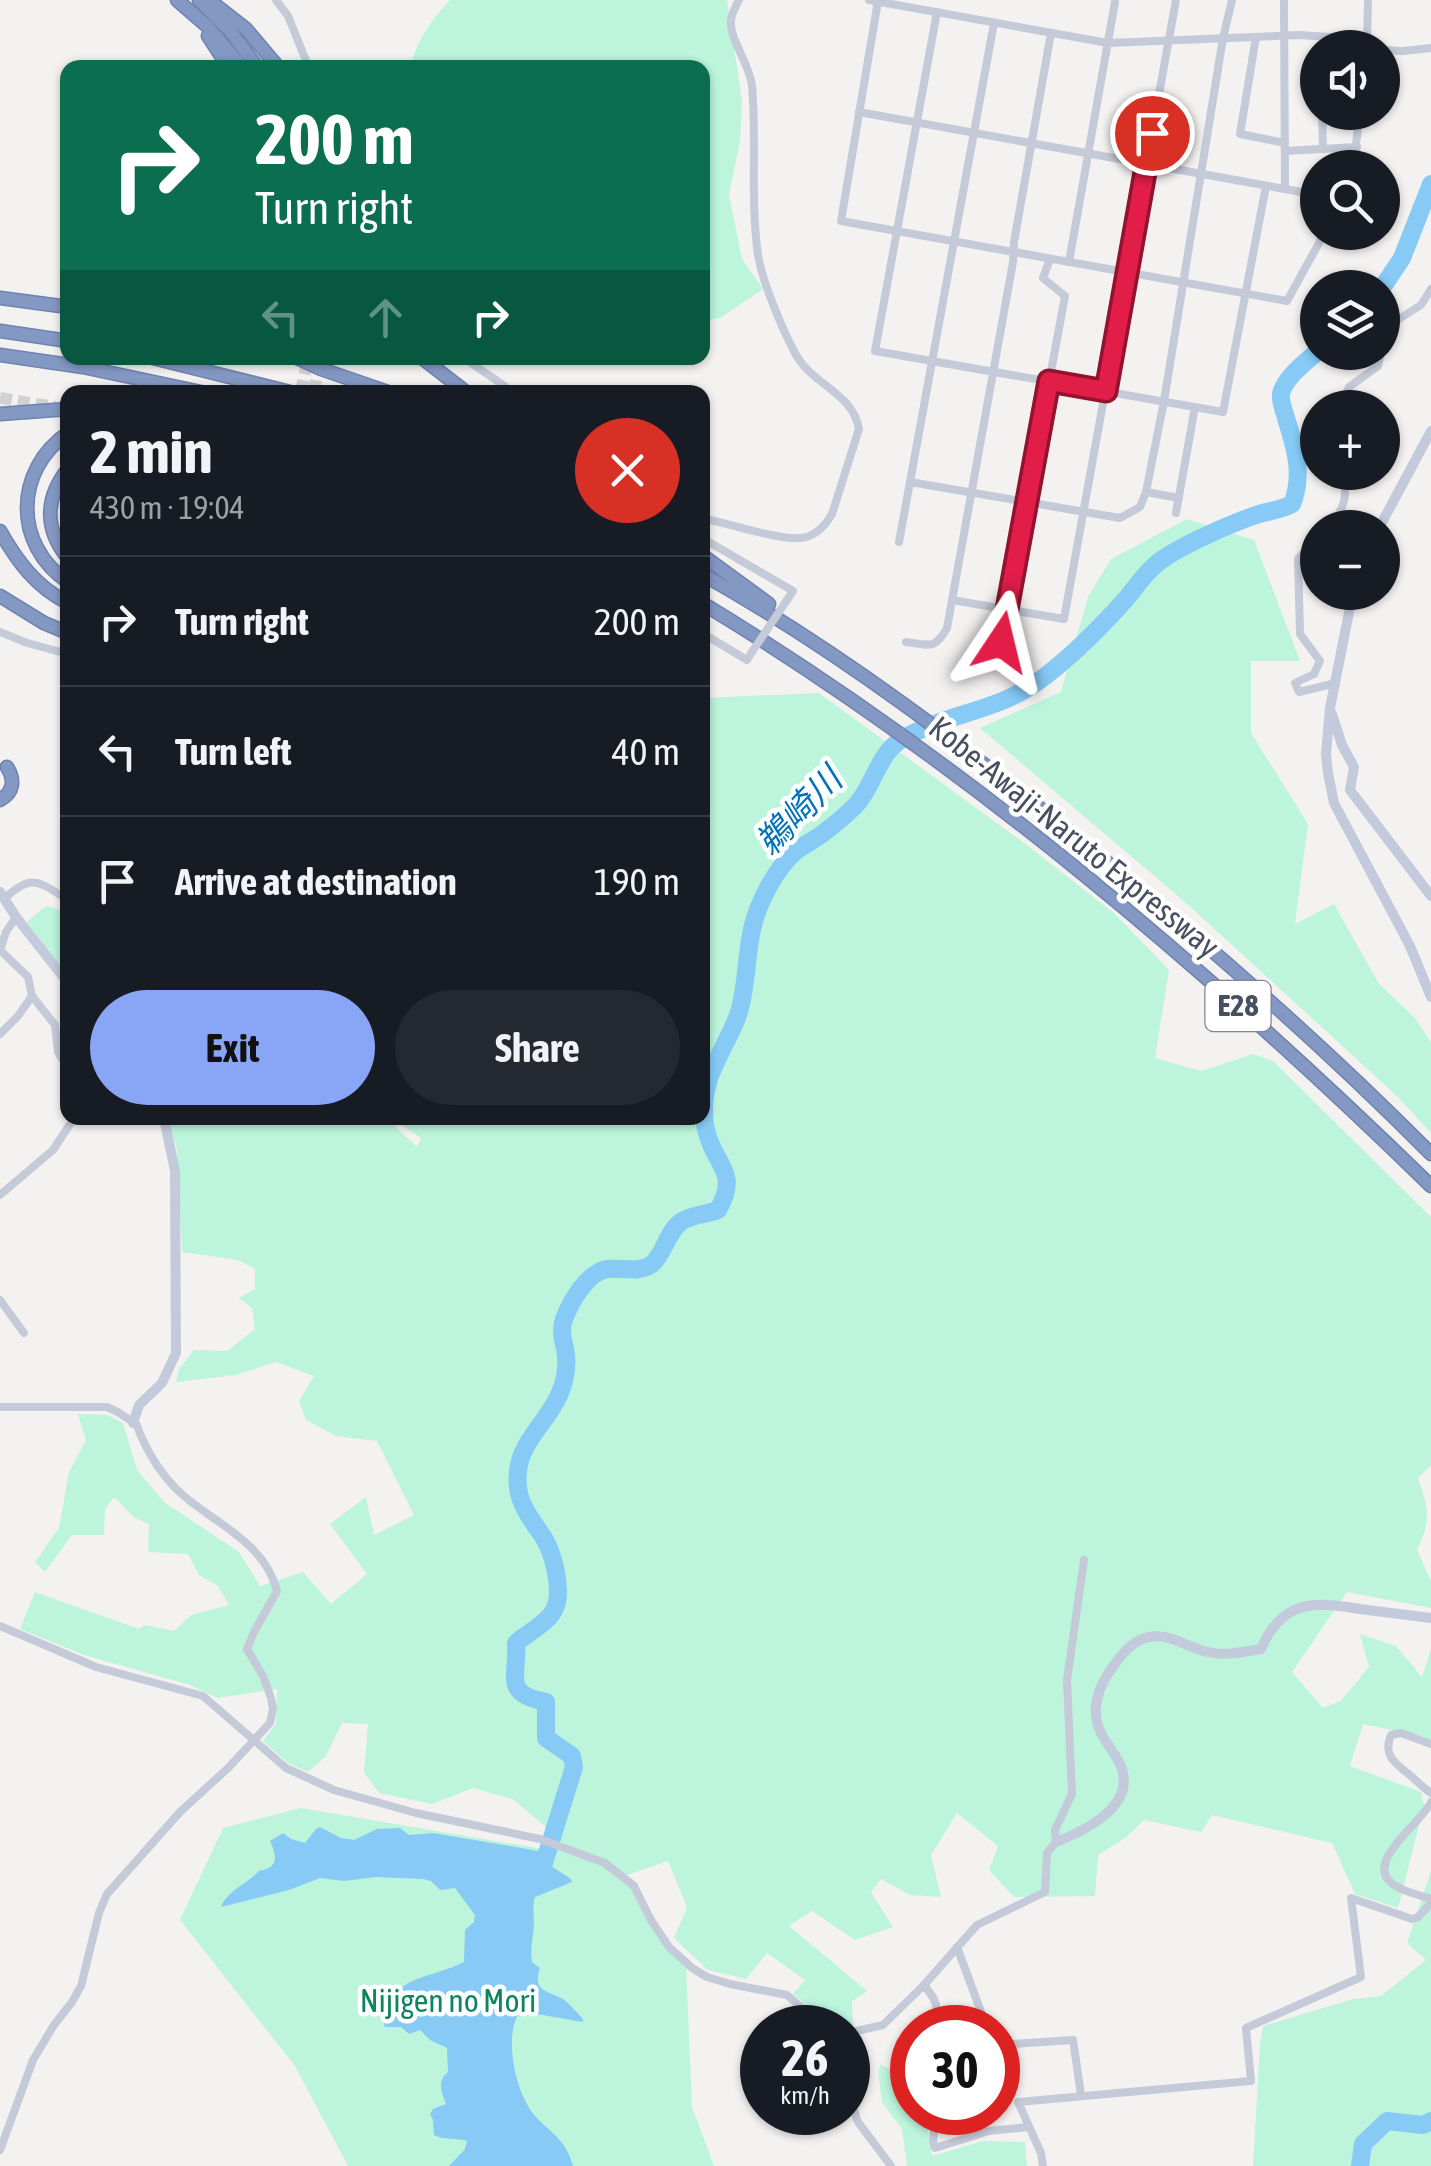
<!DOCTYPE html>
<meta charset="utf-8">
<style>
:root{--surface:#171b24;--page:#242831;--text:#f1f3f6;--muted:#9ea1a6;--line:#363941;--accent:#88a5f6}
body{margin:0;font-family:"Asap Condensed","Noto Sans JP",sans-serif;background:var(--page);color:var(--text);height:100vh;display:flex;flex-direction:column;font-size:38px;white-space:nowrap}
*{box-sizing:border-box;margin:0}
p{font-size:32px;color:var(--muted)}
.icon{flex:none;width:55px;height:55px;fill:none;stroke:currentColor;stroke-width:2;stroke-linecap:round;stroke-linejoin:round}
.map{position:relative;flex:1;overflow:hidden}
.side{position:absolute;left:60px;top:385px;width:650px;height:740px;display:flex;flex-direction:column;background:var(--surface);border-radius:20px;box-shadow:0 2px 8px #0004}
.side>*{flex:none}
.top-card{position:absolute;left:60px;top:60px;width:650px;height:305px;border-radius:20px;box-shadow:0 2px 8px #0004;background:#0b6e4f;color:#fff;overflow:hidden}
.tools{position:absolute;left:1300px;top:30px;display:grid;gap:20px}
.tools a{display:grid;place-items:center;width:100px;height:100px;border-radius:50%;background:var(--surface);box-shadow:0 2px 8px #0004;font-size:50px}
.speed{position:absolute;left:740px;top:2005px;display:flex;gap:20px;font-size:50px;font-weight:700;text-align:center}
.speed>*{display:grid;place-content:center;width:130px;height:130px;border-radius:50%;background:var(--surface);box-shadow:0 2px 8px #0004;line-height:1}
.speed small{font-size:25px;font-weight:400}
.speed .limit{border:15px solid #d22;background:#fff;color:#111}
.pin{position:absolute;display:grid;place-items:center;width:85px;height:85px;color:#fff;margin:-42px;border:5px solid #fff;border-radius:50%;box-shadow:0 2px 10px #0007}
.me{position:absolute;width:110px;margin:-55px;rotate:10deg;stroke-linejoin:round;filter:drop-shadow(0 0 8px #0008)}
.turn{display:flex;align-items:center;gap:35px;height:210px;padding:0 30px;font-size:45px}
.turn .icon{width:130px;height:130px;stroke-width:2.5}
.turn b{display:block;font-size:70px;line-height:85px}
.lanes{display:flex;align-items:center;height:95px;padding:0 30px;background:#0003;justify-content:center;gap:50px;direction:ltr}
.lanes .off{opacity:.35}
.round{display:grid;place-items:center;flex:none;width:105px;height:105px;border-radius:52px;background:var(--page)}
.head{display:flex;align-items:center;justify-content:space-between;height:170px;padding:0 30px}
h1{font-size:60px;font-weight:700;line-height:75px}
.button{display:flex;gap:20px;margin-top:auto;padding:20px 30px}
.button a{flex:1;height:115px;border-radius:60px;background:var(--accent);color:#111;font-size:40px;font-weight:700;line-height:115px;text-align:center}
.button a+a{background:var(--page);color:var(--text)}
ul{padding:0;list-style:none}
li{display:flex;align-items:center;gap:30px;height:130px;padding:0 30px;border-top:2px solid var(--line)}
li div{flex:1}
li b{display:block;font-size:38px}
li em{font-style:normal}
.map>svg:first-child{display:block}
.green{fill:#bcf4dc}
.water{fill:#86caf5}
.lines{fill:none;stroke-linecap:round;stroke-linejoin:round}
.river{stroke:#86caf5;stroke-width:18}
.highway-tunnel{stroke:#d1d1d4;stroke-width:12;stroke-dasharray:12 6;stroke-linecap:butt}
.highway-casing{stroke:#6f83b0;stroke-width:15}
.street{stroke:#c4cad7;stroke-width:8}
.secondary{stroke:#c2cadb;stroke-width:10}
.highway{stroke:#8498c4;stroke-width:12}
.street-bridge{stroke:#c4cad7;stroke-width:8}
.route-casing{stroke:#92132f;stroke-width:25}
.route{stroke:#e11d48;stroke-width:18}
.labels{text-anchor:middle;stroke-width:9;stroke-linejoin:round;paint-order:stroke}
.shield{fill:#fff;stroke:#7e8490;stroke-width:2.5}
.shield-label{font-size:30px;font-weight:bold;fill:#475061}
.street-label{font-size:32px;fill:#475061;stroke:#fff}
.park-label{font-size:32px;fill:#0e855e;stroke:#fff}
.water-label{font-size:35px;font-style:italic;fill:#0073ba;stroke:#fff}
</style>
<div class="map">
<svg width="1431" height="2166" viewBox="0 0 1431 2166">
<rect width="100%" height="100%" fill="#f4f1f1"/>
<g class="green">
<path d="M450,0H727L742,101L740,142L729,194L742,259L763,289L720,318L703,321L702,68H410C417,39 431,21 450,0Z"/>
<path d="M1187,519L1254,540L1300,661H1251V733L1308,824L1295,924L1334,904L1379,984L1414,1017L1431,1042V1133L1397,1096L1185,902L980,728L1061,692L1088,597L1111,559Z"/>
<path d="M819,693L1028,846L1115,914L1169,970L1155,1058L1201,1071L1253,1054L1273,1061L1431,1217V1465L1418,1478C1429,1510 1431,1521 1417,1550L1431,1581V1608L1347,1592L1292,1672L1323,1708L1341,1701L1369,1667L1360,1634L1396,1646L1422,1677L1431,1649V1741L1422,1736L1363,1724L1350,1766L1421,1792L1424,1806L1398,1908L1355,1894L1332,1843L1212,1815L1201,1832L1144,1820L1125,1838L1098,1855L1095,1896L1014,1897L989,1870L998,1846L957,1813L931,1855L941,1897L910,1895L881,1879L871,1892L893,1927L855,1940L812,1911L789,1926L867,1991L852,2001L853,2029L828,2023L793,1994L805,1980L767,1953L746,1979L708,1970L674,1938L687,1907L668,1861L624,1876L686,1965L692,2107L714,2166H348L295,2066L180,1920L223,1828L301,1808L549,1850L556,1836L513,1799L473,1788L432,1804L379,1793L364,1772L368,1724L342,1723L326,1756L308,1772L288,1763L263,1741L276,1724L277,1689L218,1698L190,1685L84,1655L20,1629L35,1592L139,1629L145,1625L174,1631L191,1615L229,1605L218,1586L199,1575L188,1554L148,1552L149,1524L135,1518L114,1497L105,1509L104,1535H72L45,1572L35,1562L59,1528L69,1472L86,1440L78,1414L107,1415L123,1423L137,1470L164,1502L239,1552L260,1586L303,1572L331,1604L367,1574L330,1524L366,1497L374,1535L414,1515L377,1441L336,1436L306,1420L299,1401L314,1376L276,1362L236,1375L176,1382L179,1369L194,1350L227,1351L255,1329L252,1308L239,1298L255,1289V1269L238,1260L182,1252L177,1149L167,1118H380L394,1125L417,1147L421,1138L391,1118H702L703,698Z"/>
<path d="M46,906L67,912V974L27,922Z"/>
<path d="M1431,1871V2166H1253L1260,2045L1263,2026L1353,1999L1381,1996L1426,1960L1407,1943Z"/>
<path d="M881,2064L912,2086V2112L925,2113L932,2156L983,2141L1025,2142L1027,2166H907L902,2129L882,2102L878,2072Z"/>
</g>
<path class="water" d="M320,1827L341,1838L354,1840L377,1829L400,1828L409,1835L433,1833L539,1851L547,1857L551,1866L571,1879L572,1882L535,1897C532,1907 534,1914 534,1925C533,1938 530,1949 532,1962L540,1968C532,1992 547,1990 563,1999C570,2004 577,2013 583,2019V2022C562,2019 541,2013 519,2013C503,2037 516,2096 536,2117C553,2135 566,2140 573,2166H449L465,2149L467,2141C457,2138 443,2140 434,2135L433,2120L430,2114L433,2109L446,2104C442,2092 436,2082 448,2072L447,2048L430,2040L420,2030L409,2034L401,2027H385L380,2012C405,1972 428,1980 464,1962L465,1930L474,1922L475,1915L455,1888L440,1890L431,1881L423,1879L376,1877L344,1881L320,1878L289,1890L221,1907C228,1890 247,1884 259,1871C279,1868 277,1856 270,1841L283,1833L291,1839L305,1843L316,1829Z"/>
<g class="lines">
<g class="river">
<path d="M1382,288L1402,258L1431,184"/>
<path d="M544,1863L574,1767L572,1756L546,1738V1702C501,1693 519,1676 516,1643C527,1633 550,1622 555,1608C563,1589 553,1551 542,1535C532,1521 520,1505 518,1488C513,1443 546,1427 560,1393C565,1381 567,1368 566,1356C565,1342 559,1335 564,1319C571,1301 587,1273 607,1269C622,1267 638,1274 652,1264C665,1253 667,1231 682,1221C692,1215 707,1214 718,1210C740,1172 715,1166 707,1133C705,1127 704,1118 704,1111C703,1072 728,1046 739,1012C747,985 746,957 752,929C758,903 775,869 796,851C804,845 814,840 822,834C833,826 846,815 856,805C875,784 878,752 904,738C946,714 996,711 1036,683C1068,660 1099,629 1125,600C1137,586 1145,572 1160,561C1182,545 1230,524 1256,515C1268,511 1281,510 1292,504C1304,475 1295,447 1286,418C1284,410 1280,402 1281,394C1284,378 1306,362 1318,351"/>
<path d="M1360,2166L1363,2144L1387,2121L1423,2125L1431,2121"/>
</g>
<g class="highway-tunnel">
<path d="M301,392L308,358"/>
<path d="M314,392L320,358"/>
<path d="M0,398L55,407"/>
</g>
<defs>
<g id="highway">
<path d="M177,0L207,26L243,68"/>
<path d="M199,0L231,32L258,68"/>
<path d="M209,0L246,29L279,68"/>
<path d="M208,36L229,68"/>
<path d="M0,298L68,307"/>
<path d="M0,331L68,341"/>
<path d="M0,355L83,367L201,392"/>
<path d="M153,358L290,392"/>
<path d="M297,358L321,369L388,392"/>
<path d="M422,358L466,392"/>
<path d="M0,414L68,409"/>
<path d="M68,433C14,470 13,545 68,582"/>
<path d="M68,469C45,498 44,529 68,558"/>
<path d="M0,531C17,561 36,587 68,603"/>
<path d="M702,555L769,604"/>
<path d="M702,574C841,652 969,750 1092,850C1210,946 1324,1046 1431,1154"/>
<path d="M0,596L44,623L68,633"/>
<path d="M702,603C969,765 1208,969 1431,1186"/>
<path d="M0,800C14,792 15,780 7,767"/>
</g>
</defs>
<use href="#highway" class="highway-casing"/>
<g class="street">
<path d="M276,0L288,16L309,68"/>
<path d="M869,0L1108,43L1299,35L1330,37L1374,48"/>
<path d="M1284,0L1285,189"/>
<path d="M878,1L841,221L1287,301L1325,232"/>
<path d="M937,12L875,351L1223,412L1266,186"/>
<path d="M1256,37L1240,134L1285,143"/>
<path d="M1367,46L1368,0"/>
<path d="M1382,50L1403,51L1431,48"/>
<path d="M859,112L1318,195"/>
<path d="M1322,112L1323,149"/>
<path d="M1285,151L1357,147"/>
<path d="M1353,168L1360,112"/>
<path d="M1069,262L1115,2"/>
<path d="M1382,348L1388,326L1421,305L1431,289"/>
<path d="M464,358L513,392"/>
<path d="M1340,408L1349,387L1378,366L1381,352"/>
<path d="M910,482L1120,518L1140,507L1146,492L1164,401L1223,38L1232,0"/>
<path d="M1146,492L1179,498"/>
<path d="M1176,513L1195,407"/>
<path d="M702,518C726,523 778,540 800,538C814,537 825,526 832,514L859,429C853,393 813,385 796,355C783,331 762,281 758,255C750,199 757,142 752,86C750,65 729,38 731,21C731,14 736,6 739,0"/>
<path d="M1328,528C1344,510 1349,496 1342,472"/>
<path d="M702,538L793,591L787,600"/>
<path d="M1318,538L1298,559L1300,634L1320,661L1314,674L1295,683L1299,692L1336,683"/>
<path d="M899,542L994,23"/>
<path d="M952,600L1064,619L1176,0"/>
<path d="M0,632L27,643L68,654"/>
<path d="M702,633L747,660L752,652"/>
<path d="M906,642C929,645 935,650 947,628L1013,262L1014,242L1051,33"/>
<path d="M1001,642L1065,296L1043,278L1050,259"/>
<path d="M4,899C32,872 39,882 68,900"/>
<path d="M16,917L6,932L0,950L28,977L32,996L55,1025L58,1052L68,1069"/>
<path d="M0,1034L18,1016L32,996"/>
<path d="M0,1195L53,1150L74,1118"/>
<path d="M0,1300L24,1333"/>
<path d="M0,1407H107L118,1412L137,1425C140,1436 145,1444 150,1454C159,1470 171,1485 185,1497C220,1526 265,1544 277,1591L254,1632L247,1649L263,1676L271,1698L273,1709L270,1723L228,1768L180,1812L107,1894L99,1913L81,1986L72,2002L54,2025L33,2060L0,2150"/>
<path d="M0,1626L96,1667L203,1696L286,1768L334,1790L416,1813L540,1839L605,1863L634,1886L651,1920L669,1947L692,1968L707,1977L730,1984L787,1995L825,2028"/>
<path d="M1431,1744L1401,1733L1391,1735C1382,1756 1396,1764 1411,1776C1418,1782 1423,1788 1431,1793"/>
<path d="M1431,1802C1422,1823 1361,1863 1394,1885C1404,1892 1420,1895 1431,1899"/>
<path d="M957,1947L987,2028"/>
<path d="M924,1985C938,2003 940,2006 931,2028"/>
<path d="M848,2033L883,2025L924,1985L977,1925L1045,1892L1047,1853L1056,1842L1055,1830L1072,1794L1067,1680L1084,1560"/>
<path d="M998,2045L1073,2040L1081,2095"/>
<path d="M912,2049L910,2052L912,2057"/>
<path d="M848,2092L858,2122L891,2166"/>
<path d="M936,2112L933,2141L935,2148L989,2131L1028,2127"/>
<path d="M1043,2166L1041,2153L1018,2102L1251,2081L1246,2028L1361,1977L1351,1898L1412,1919L1418,1917L1431,1903"/>
</g>
<g class="secondary">
<path d="M1379,528L1431,431"/>
<path d="M1353,592L1330,708L1326,754L1328,773L1334,803L1410,946L1431,997"/>
<path d="M1332,714L1342,745L1354,767L1350,790L1431,896"/>
<path d="M0,892L16,917L68,983"/>
<path d="M133,1423L139,1405L162,1383L176,1353L175,1171L164,1118"/>
<path d="M1056,1842C1084,1831 1134,1808 1122,1769C1116,1752 1101,1740 1097,1722C1092,1701 1102,1682 1114,1665C1123,1653 1133,1640 1149,1637C1170,1633 1188,1648 1208,1652C1225,1656 1243,1652 1261,1649C1282,1600 1313,1601 1360,1609C1383,1612 1407,1615 1431,1618"/>
</g>
<use href="#highway" class="highway"/>
<path class="street-bridge" d="M752,652L787,600"/>
</g>
<g class="lines">
<defs>
<path id="route" d="M1001,642L1049,381L1106,391L1152,133"/>
</defs>
<use href="#route" class="route-casing"/>
<use href="#route" class="route"/>
</g>
<g class="labels">
<rect class="shield" x="1205.5" y="981" width="65" height="50" rx="8"/>
<g class="shield-label">
<text x="1238" y="1016">E28</text>
</g>
<g class="street-label">
<text transform="translate(1074 837) rotate(39)" y="11">Kobe-Awaji-Naruto Expressway</text>
</g>
<g class="park-label">
<text x="448" y="2012">Nijigen no Mori</text>
</g>
<g class="water-label">
<text transform="translate(799 811) rotate(-46)" y="12">鵜崎川</text>
</g>
</g>
</svg>
<div class="tools">
<a><svg class="icon" aria-label="sound" viewBox="0 0 24 24"><path d="M4 9h4l5-4v14l-5-4H4zM17 9q2 3 0 6"/></svg></a>
<a><svg class="icon" aria-label="search" viewBox="0 0 24 24"><circle cx="10" cy="10" r="6"/><path d="M15 15l6 6"/></svg></a>
<a><svg class="icon" aria-label="layers" viewBox="0 0 24 24"><path d="M12 4l9 5-9 5-9-5zM3 14l9 5 9-5"/></svg></a>
<a>+</a>
<a>−</a>
</div>
<div class="speed"><div>26<small>km/h</small></div><div class="limit">30</div></div>
<div class="pin" style="left:1152px;top:133px;background:#d93025"><svg class="icon" aria-label="arrive" viewBox="0 0 24 24"><path d="M6 21V4h12l-3 4 3 4H6"/></svg></div>
<svg class="me" style="left:1001px;top:642px" viewBox="-20 -20 40 40"><path d="M0-17L14 15 0 8-14 15z" fill="#e11d48" stroke="#fff" stroke-width="4"/></svg>
<div class="top-card">
<div class="turn"><svg class="icon" aria-label="right" viewBox="0 0 24 24"><path d="M7 20v-9h11M14 6l5 5-5 5"/></svg><div><b>200 m</b>Turn right</div></div>
<div class="lanes"><svg class="icon off" aria-label="left" viewBox="0 0 24 24"><path d="M17 20v-9H6M10 6l-5 5 5 5"/></svg><svg class="icon off" aria-label="ahead" viewBox="0 0 24 24"><path d="M12 20V5M6 11l6-6 6 6"/></svg><svg class="icon" aria-label="right" viewBox="0 0 24 24"><path d="M7 20v-9h11M14 6l5 5-5 5"/></svg></div>
</div>
<section class="side">
<div class="head"><div><h1>2 min</h1><p>430 m · 19:04</p></div><a class="round" style="background:#d93025;color:#fff"><svg class="icon" aria-label="close" viewBox="0 0 24 24"><path d="M6 6l12 12M18 6L6 18"/></svg></a></div>
<ul>
<li><svg class="icon" aria-label="right" viewBox="0 0 24 24"><path d="M7 20v-9h11M14 6l5 5-5 5"/></svg><div><b>Turn right</b></div><em>200 m</em></li>
<li><svg class="icon" aria-label="left" viewBox="0 0 24 24"><path d="M17 20v-9H6M10 6l-5 5 5 5"/></svg><div><b>Turn left</b></div><em>40 m</em></li>
<li><svg class="icon" aria-label="arrive" viewBox="0 0 24 24"><path d="M6 21V4h12l-3 4 3 4H6"/></svg><div><b>Arrive at destination</b></div><em>190 m</em></li>
</ul>
<div class="button"><a>Exit</a><a>Share</a></div>
</section>
</div>
